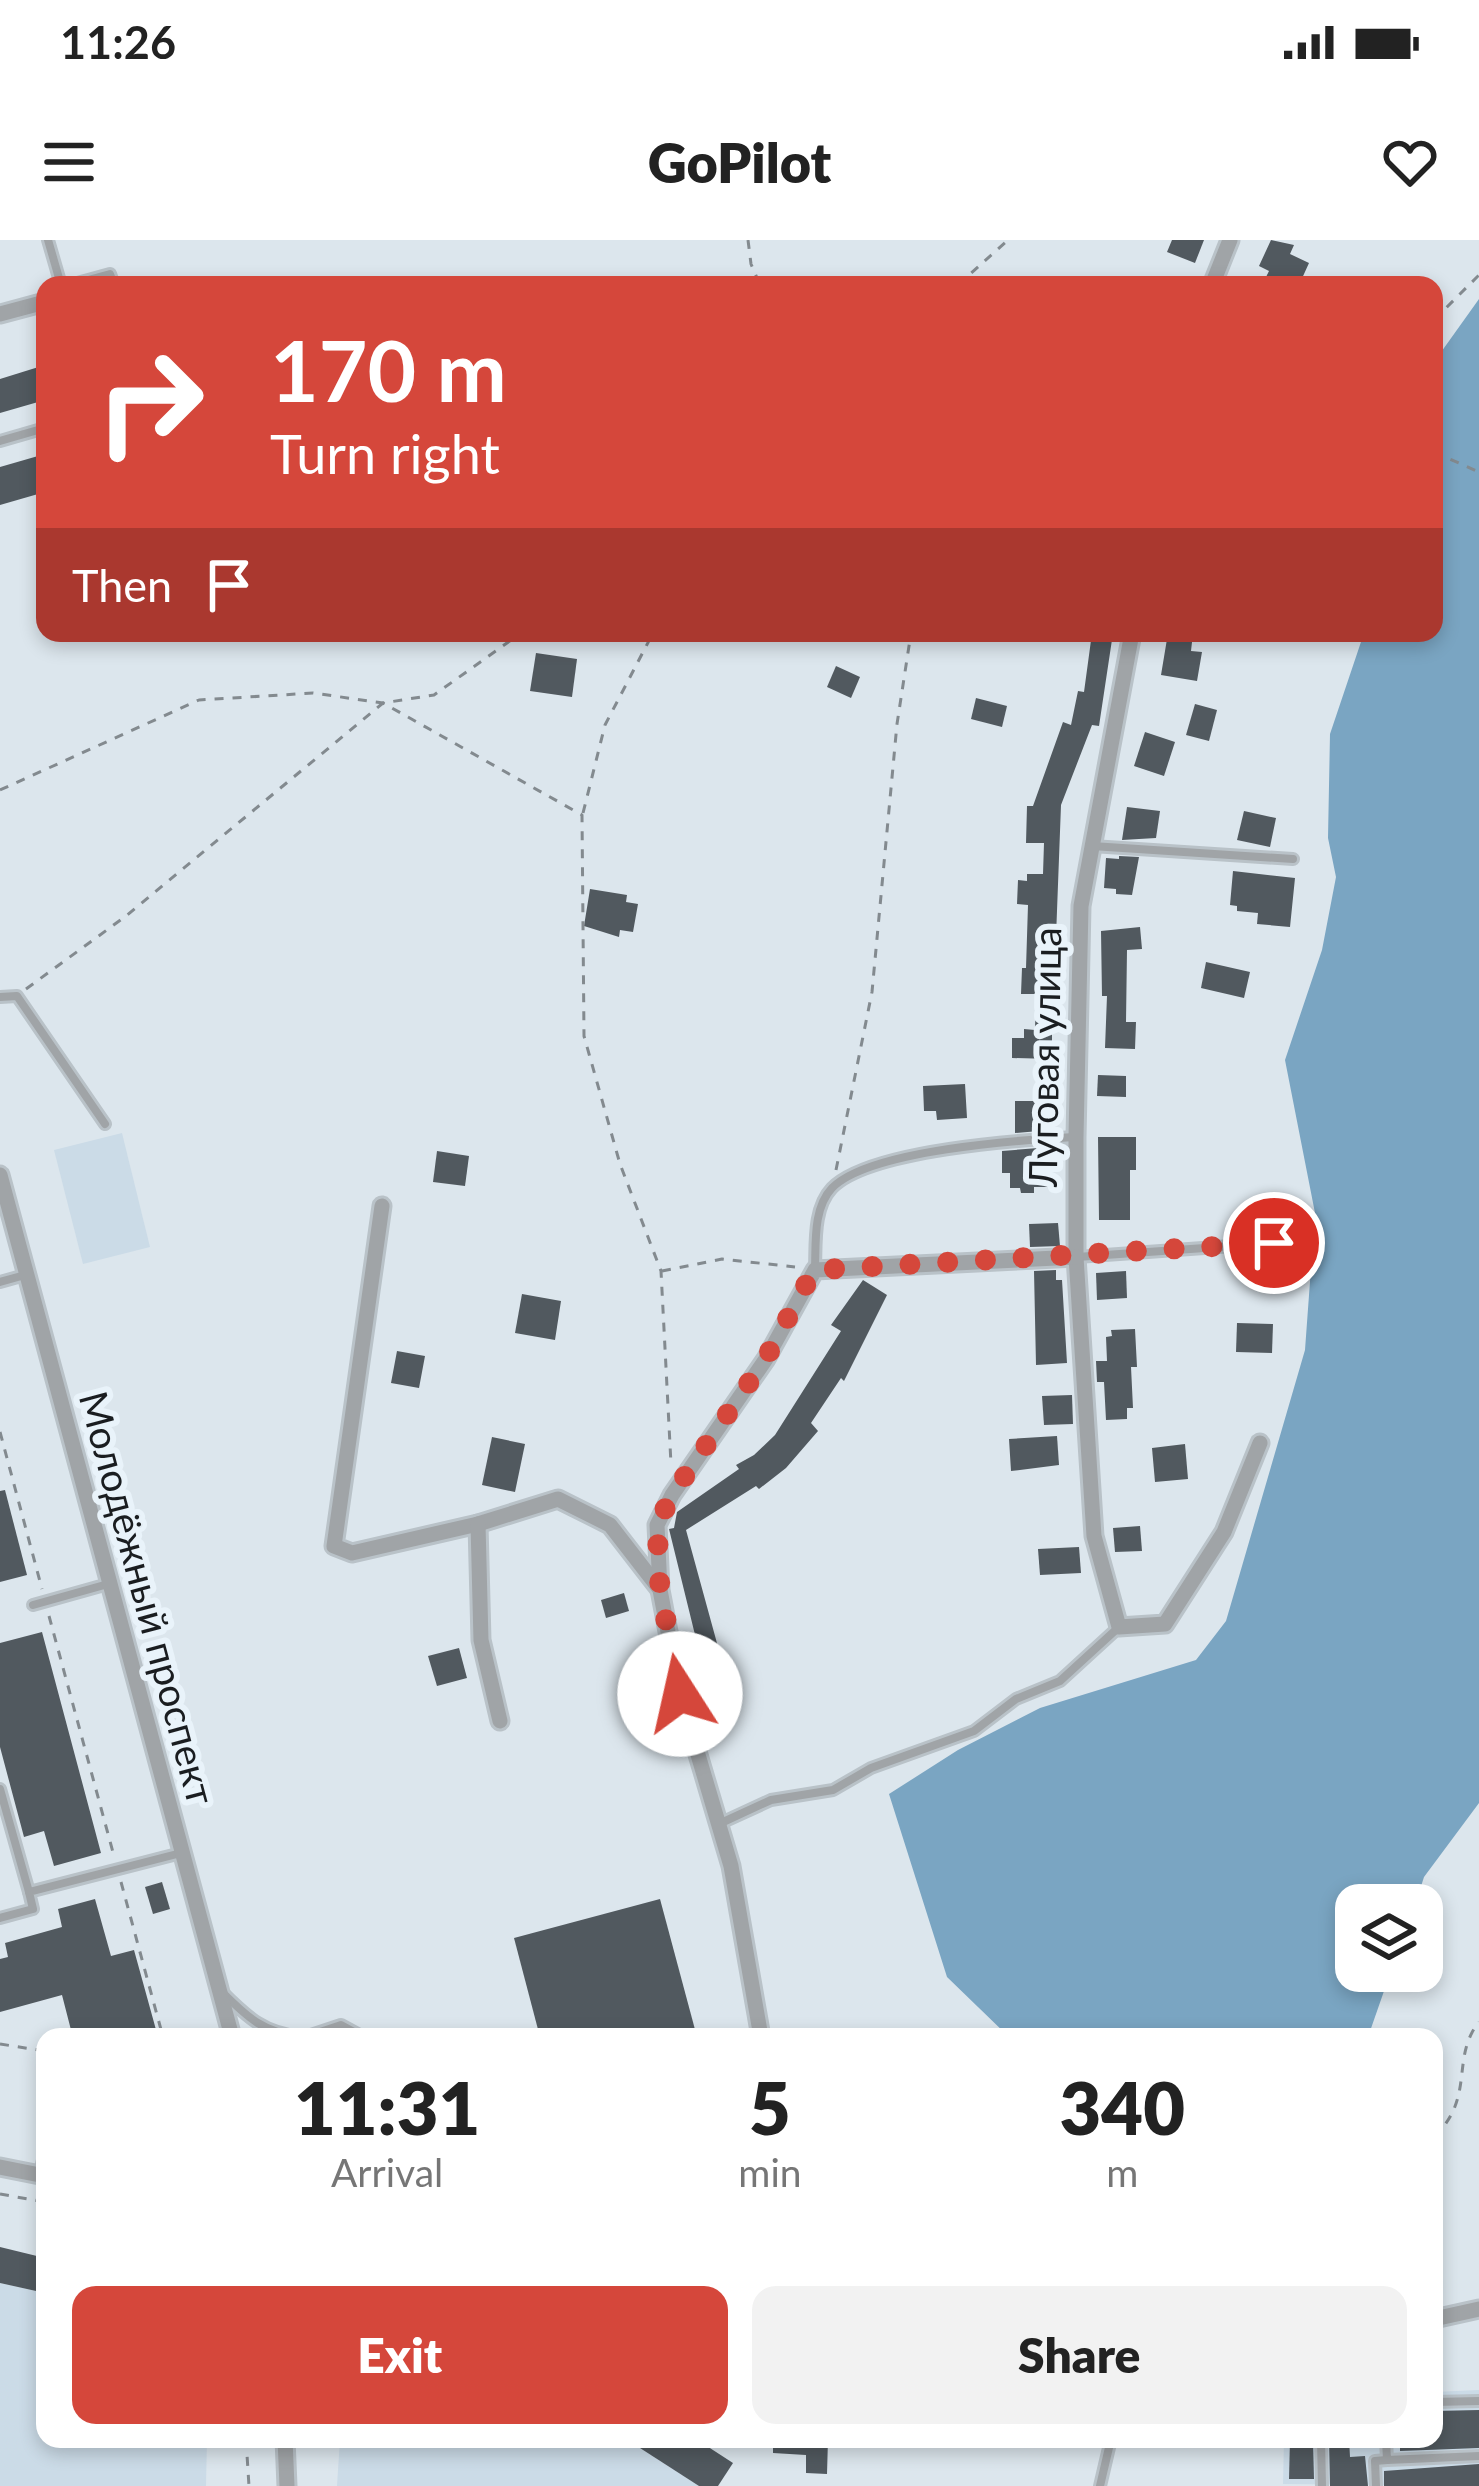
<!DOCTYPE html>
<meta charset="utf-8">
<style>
:root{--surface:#fff;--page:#f2f2f2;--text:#222;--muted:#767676;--accent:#d5473b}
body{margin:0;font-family:Lato,sans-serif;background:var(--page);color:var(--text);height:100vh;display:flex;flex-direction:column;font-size:45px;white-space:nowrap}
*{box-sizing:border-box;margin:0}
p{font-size:39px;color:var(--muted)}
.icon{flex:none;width:66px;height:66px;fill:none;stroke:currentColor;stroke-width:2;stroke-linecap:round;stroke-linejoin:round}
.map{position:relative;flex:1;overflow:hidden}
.drawer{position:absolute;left:36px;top:1788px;width:1407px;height:420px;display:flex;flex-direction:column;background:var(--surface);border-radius:24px;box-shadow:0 6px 18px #0003}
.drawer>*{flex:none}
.top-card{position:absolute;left:36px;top:36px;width:1407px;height:366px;border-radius:24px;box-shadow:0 6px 18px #0003;background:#d5473b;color:#fff;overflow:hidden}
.fabs{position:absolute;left:1335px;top:1644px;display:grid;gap:24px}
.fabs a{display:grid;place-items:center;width:108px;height:108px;border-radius:24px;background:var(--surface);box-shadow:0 6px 18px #0003;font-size:60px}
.pin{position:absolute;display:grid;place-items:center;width:102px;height:102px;color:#fff;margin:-51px;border:6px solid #fff;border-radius:50%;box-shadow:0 3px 12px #0007}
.me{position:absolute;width:132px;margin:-66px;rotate:350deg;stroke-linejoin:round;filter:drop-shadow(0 0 9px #0008)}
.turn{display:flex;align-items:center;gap:42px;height:252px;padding:0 36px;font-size:54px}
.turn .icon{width:156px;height:156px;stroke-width:2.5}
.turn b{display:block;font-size:84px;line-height:102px}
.then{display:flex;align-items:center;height:114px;padding:0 36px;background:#0003;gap:24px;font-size:45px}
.eta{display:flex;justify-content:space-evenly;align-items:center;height:204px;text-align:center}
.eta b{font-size:72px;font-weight:800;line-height:84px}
.button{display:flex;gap:24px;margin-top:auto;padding:24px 36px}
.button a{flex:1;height:138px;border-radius:24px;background:var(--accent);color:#fff;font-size:48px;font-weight:800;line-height:138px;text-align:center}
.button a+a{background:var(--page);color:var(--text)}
.status{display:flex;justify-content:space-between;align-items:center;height:84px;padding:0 60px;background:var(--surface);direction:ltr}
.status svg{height:33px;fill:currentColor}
header{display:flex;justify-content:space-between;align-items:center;height:156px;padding:0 36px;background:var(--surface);font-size:54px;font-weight:800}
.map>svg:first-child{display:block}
.built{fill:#cbdbe7}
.forest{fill:#7aa5c2}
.building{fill:#51595f}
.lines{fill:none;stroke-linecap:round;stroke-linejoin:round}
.lane-casing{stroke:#b9c2c8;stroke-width:14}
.street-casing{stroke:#b9c2c8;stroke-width:21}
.path{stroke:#838a8f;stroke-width:3;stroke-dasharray:9 9;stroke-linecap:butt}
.lane{stroke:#a0a4a7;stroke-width:8}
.street{stroke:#a0a4a7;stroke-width:15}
.route{stroke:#d5473b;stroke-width:21;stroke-dasharray:0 37.8}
.labels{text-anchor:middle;stroke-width:12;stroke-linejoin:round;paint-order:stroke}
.street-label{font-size:39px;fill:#1a1d20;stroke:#e9f3fa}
</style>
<div class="status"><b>11:26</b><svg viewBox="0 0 49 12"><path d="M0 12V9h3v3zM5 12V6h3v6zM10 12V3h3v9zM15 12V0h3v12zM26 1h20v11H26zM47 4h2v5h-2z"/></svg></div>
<header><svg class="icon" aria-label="menu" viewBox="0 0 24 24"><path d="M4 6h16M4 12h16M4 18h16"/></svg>GoPilot<svg class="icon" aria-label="heart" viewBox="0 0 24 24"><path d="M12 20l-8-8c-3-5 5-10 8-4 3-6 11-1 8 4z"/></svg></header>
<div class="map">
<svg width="1479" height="2246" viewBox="0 0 1479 2246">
<rect width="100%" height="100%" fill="#dce6ed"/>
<g class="built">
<path d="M122,893L150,1007L83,1024L54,910Z"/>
<path d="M0,2043L45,2053V2199H207L206,2246H0Z"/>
<path d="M1479,2150V2246L1283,2244L1284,2199H1434V2152Z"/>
<path d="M340,2199H626L699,2246H337Z"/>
</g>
<path class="forest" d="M1479,59V1563L1424,1637L1415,1665H1356V1731H1391L1368,1797H1009L947,1737L889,1554L958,1510L1040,1468L1196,1420L1226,1381L1305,1110L1315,973L1285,820L1322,710L1336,637L1328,598L1330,494L1364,393H1434V122Z"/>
<g class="building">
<path d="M1172,0H1204L1195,23L1167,12Z"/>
<path d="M1271,0L1294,5L1290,14L1309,23L1299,45H1262L1269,31L1259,26Z"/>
<path d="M45,125V160L0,173V139Z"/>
<path d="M45,214V252L0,265V227Z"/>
<path d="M1092,393H1113L1099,486L1092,485L1061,565L1054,750H1058L1057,772H1052V819L1012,818V798H1024V789L1035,790L1036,754H1021L1022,728H1026L1028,665L1017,664L1018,640L1027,641V634H1043L1044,603H1026L1027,566H1033L1063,482L1071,485L1078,451L1084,452Z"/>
<path d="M1168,393H1193L1191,411L1202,412L1197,441L1161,435Z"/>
<path d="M536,413L577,419L572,457L530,451Z"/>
<path d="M836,426L860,437L851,458L827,447Z"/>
<path d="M976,458L1007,466L1002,487L971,479Z"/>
<path d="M1195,464L1217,470L1209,501L1186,495Z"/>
<path d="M1145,492L1175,502L1164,536L1134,526Z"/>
<path d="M1127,567L1160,571L1156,598L1122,600Z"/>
<path d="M1244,571L1276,578L1270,607L1237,600Z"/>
<path d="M1119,616L1139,617L1132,655L1116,654V649L1104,648L1106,618L1119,619Z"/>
<path d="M1233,631L1295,638L1290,687L1257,684L1258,673L1237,671V666L1230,665Z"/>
<path d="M590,649L627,655L626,662L638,664L633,692L620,690L619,697L584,686Z"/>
<path d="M1140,687L1142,709L1127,710L1126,782H1136L1135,809L1105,808L1107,756H1102L1101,691Z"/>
<path d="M1206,722L1250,732L1244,758L1201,748Z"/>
<path d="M1098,835L1126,836V857L1097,856Z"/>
<path d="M965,844L967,878L937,880L936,871H924L923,846Z"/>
<path d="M1015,861H1053L1051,890L1015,893Z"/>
<path d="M1098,897H1136V930H1130V980H1099Z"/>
<path d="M1051,907L1052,947H1034V953H1021L1020,948H1010V933H1002V911Z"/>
<path d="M437,911L469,916L465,946L433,942Z"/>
<path d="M1058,983L1060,1006L1030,1007L1029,984Z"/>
<path d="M1056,1030V1040H1062L1067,1123L1036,1125L1034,1031Z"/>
<path d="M1126,1031L1127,1058L1097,1060L1096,1033Z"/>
<path d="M863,1040L887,1055L844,1141L841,1138L811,1183L818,1191L786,1228L759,1249L756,1246L686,1290L732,1458L712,1464L669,1289L674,1288L677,1272L739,1229L736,1225L754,1215L775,1195L841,1091L831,1085Z"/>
<path d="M522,1054L561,1061L555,1100L515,1093Z"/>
<path d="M1237,1083L1273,1084L1272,1113L1236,1112Z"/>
<path d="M1135,1089L1137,1127H1131L1133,1168H1127V1179L1106,1180L1104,1142H1097L1096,1121H1107L1106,1097L1112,1096L1111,1090Z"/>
<path d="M397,1111L425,1116L419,1148L391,1143Z"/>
<path d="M1072,1155L1073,1184L1044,1185L1042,1156Z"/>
<path d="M1057,1196L1059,1225L1011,1231L1009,1199Z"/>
<path d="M492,1197L525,1204L515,1252L482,1245Z"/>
<path d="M1185,1204L1188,1239L1155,1242L1152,1208Z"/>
<path d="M5,1250L27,1335L0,1342V1251Z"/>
<path d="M1140,1286L1142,1311L1115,1312L1113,1288Z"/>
<path d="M1079,1307L1081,1333L1040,1335L1038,1309Z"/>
<path d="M624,1353L629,1371L606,1378L601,1360Z"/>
<path d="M42,1392L101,1613L54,1626L44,1591L24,1597L0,1507V1403Z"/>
<path d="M459,1408L467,1438L437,1446L428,1416Z"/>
<path d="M162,1642L170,1669L153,1674L145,1647Z"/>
<path d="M95,1659L111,1716L134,1710L158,1797H112L71,1790L62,1755L0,1772V1719L8,1717L5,1703L62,1687L58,1669Z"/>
<path d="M660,1659L697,1797H540L514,1698Z"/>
<path d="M0,2007L45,2018V2053L0,2043Z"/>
<path d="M1479,2170V2208L1400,2211V2199H1434V2171Z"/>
<path d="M626,2199H696L733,2223L718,2246H699Z"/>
<path d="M773,2199H828L827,2234L806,2233V2215L773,2213Z"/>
<path d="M1290,2199H1313L1314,2239H1289Z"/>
<path d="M1329,2199H1349L1350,2217L1365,2216L1368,2246H1330Z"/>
<path d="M1479,2224V2246H1384V2231Z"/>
</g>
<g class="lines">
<defs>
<g id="lane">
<path d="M48,0L61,45"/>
<path d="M70,45L110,34L114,45"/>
<path d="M0,201L45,188"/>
<path d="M1092,606L1293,619"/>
<path d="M0,757L17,756L105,884"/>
<path d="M1077,1017L1274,1003"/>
<path d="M815,1028C816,1003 813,968 832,948C869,910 1020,900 1074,897"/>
<path d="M0,1042L25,1035"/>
<path d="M33,1365L108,1344"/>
<path d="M0,1549L29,1652"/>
<path d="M721,1583L771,1560L833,1550L871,1528L974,1491L1016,1459L1060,1441L1119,1387"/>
<path d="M0,1678L33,1669L29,1652L181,1613"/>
<path d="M222,1752C248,1778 264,1793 301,1797"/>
<path d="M305,1797L341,1785L363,1797"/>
<path d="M40,1933L45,1911"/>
<path d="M1434,2162L1479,2161"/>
<path d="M1321,2199L1322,2246"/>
<path d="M1386,2199L1387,2220L1479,2216"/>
<path d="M1100,2246L1111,2199"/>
<path d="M1376,2246L1375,2221L1387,2220"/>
</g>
<g id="street">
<path d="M1212,45L1230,0"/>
<path d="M0,74L45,62"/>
<path d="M1132,393L1081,666L1076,897V1017L1094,1296L1119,1387L1165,1384L1224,1292L1260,1203"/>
<path d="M0,935L232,1797"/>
<path d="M382,966L334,1306L352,1313L478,1284L558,1259L610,1285L658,1347"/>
<path d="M478,1284L481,1400L500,1481"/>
<path d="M761,1797L731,1626L680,1454L660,1350L657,1285L672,1255L766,1119L815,1030L1076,1017"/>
<path d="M0,1927L45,1936"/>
<path d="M1434,2079L1479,2069"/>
<path d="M285,2199L287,2246"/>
</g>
</defs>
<use href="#lane" class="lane-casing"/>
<use href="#street" class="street-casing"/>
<g class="path">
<path d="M748,0L751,24L760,45"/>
<path d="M958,45L1008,0"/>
<path d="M1434,80L1479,35"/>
<path d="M1434,212L1479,232"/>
<path d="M0,550L199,460L313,453L383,463L582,575L584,796L620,924L661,1031L671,1224"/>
<path d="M583,573L605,485L653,393"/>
<path d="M26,749L126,676L383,463L434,455L521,393"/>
<path d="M836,930L872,752L897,484L911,393"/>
<path d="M662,1031L722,1019L795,1027"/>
<path d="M0,1192L42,1349"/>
<path d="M49,1376L114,1616"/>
<path d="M121,1642L163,1797"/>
<path d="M0,1804L45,1811"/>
<path d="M1434,1897C1476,1857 1450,1818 1479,1782"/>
<path d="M0,1954L45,1962"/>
<path d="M246,2199L249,2246"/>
</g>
<use href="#lane" class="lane"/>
<use href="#street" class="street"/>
</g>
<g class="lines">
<path class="route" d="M680,1454L660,1349L657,1285L672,1255L766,1118L814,1030L1274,1003"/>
</g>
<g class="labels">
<g class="street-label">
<text transform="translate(1045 817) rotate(-89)" y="14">Луговая улица</text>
<text transform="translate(147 1358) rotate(75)" y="14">Молодёжный проспект</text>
</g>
</g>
</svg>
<div class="fabs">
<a><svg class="icon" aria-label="layers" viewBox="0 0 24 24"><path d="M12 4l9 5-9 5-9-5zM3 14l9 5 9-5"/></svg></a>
</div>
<div class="pin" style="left:1274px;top:1003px;background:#d93025"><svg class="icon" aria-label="arrive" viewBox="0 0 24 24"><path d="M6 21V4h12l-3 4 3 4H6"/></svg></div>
<svg class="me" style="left:680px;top:1454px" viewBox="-20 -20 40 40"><circle r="19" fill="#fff"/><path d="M0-13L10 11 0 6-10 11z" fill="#d5473b"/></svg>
<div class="top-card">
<div class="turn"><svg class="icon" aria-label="right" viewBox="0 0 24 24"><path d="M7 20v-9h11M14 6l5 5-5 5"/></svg><div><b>170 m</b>Turn right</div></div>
<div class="then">Then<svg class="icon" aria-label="arrive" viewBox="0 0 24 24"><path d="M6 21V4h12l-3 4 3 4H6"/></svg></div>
</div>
<section class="drawer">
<div class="eta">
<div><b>11:31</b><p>Arrival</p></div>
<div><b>5</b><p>min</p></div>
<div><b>340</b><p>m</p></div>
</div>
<div class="button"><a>Exit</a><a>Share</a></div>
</section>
</div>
